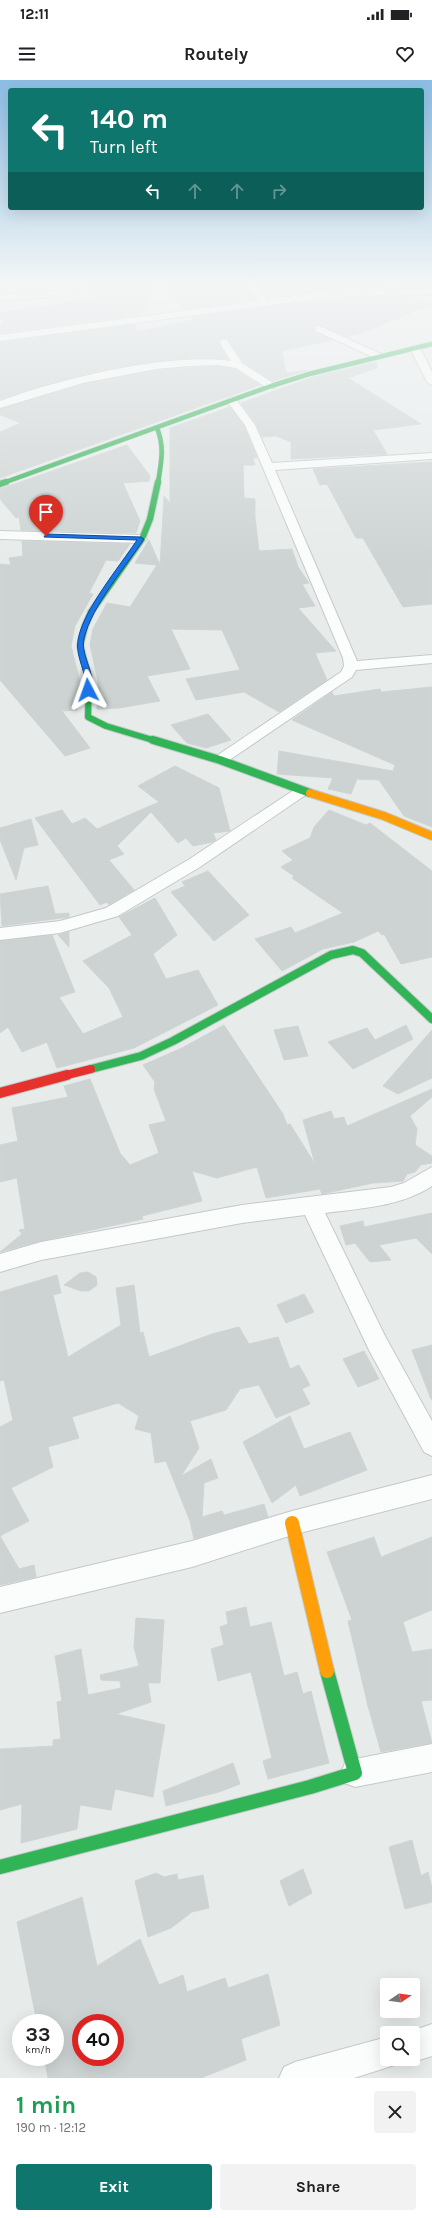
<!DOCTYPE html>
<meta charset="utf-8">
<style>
:root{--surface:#fff;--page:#f2f2f2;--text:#202124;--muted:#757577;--accent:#0f766e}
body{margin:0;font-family:Karla,sans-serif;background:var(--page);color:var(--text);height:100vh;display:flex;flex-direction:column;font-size:15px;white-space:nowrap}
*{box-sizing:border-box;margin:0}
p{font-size:13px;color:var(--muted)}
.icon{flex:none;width:22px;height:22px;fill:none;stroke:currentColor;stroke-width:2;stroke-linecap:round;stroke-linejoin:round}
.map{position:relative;height:1998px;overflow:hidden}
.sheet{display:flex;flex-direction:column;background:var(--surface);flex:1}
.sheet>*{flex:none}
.top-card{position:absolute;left:8px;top:8px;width:416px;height:122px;border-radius:4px;box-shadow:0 4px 16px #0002;background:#0f766e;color:#fff;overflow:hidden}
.needle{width:26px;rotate:77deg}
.fabs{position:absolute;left:380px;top:1898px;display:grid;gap:8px}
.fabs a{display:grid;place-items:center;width:40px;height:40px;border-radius:4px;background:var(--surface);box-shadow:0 4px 16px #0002;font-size:20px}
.speed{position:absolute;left:12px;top:1934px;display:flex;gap:8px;font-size:20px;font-weight:700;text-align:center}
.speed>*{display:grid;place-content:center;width:52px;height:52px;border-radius:50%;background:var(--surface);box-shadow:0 4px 16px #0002;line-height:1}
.speed small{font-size:10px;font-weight:400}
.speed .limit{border:6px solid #d22;background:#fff;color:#111}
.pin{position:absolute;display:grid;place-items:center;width:34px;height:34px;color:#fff;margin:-41px -17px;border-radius:50% 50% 50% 0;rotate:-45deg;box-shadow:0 0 4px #0007}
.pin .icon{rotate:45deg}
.me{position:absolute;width:44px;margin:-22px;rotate:356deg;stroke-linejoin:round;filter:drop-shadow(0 0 3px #0008)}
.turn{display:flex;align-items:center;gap:14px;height:84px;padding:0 16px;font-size:18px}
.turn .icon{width:52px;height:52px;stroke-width:2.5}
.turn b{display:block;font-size:28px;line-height:34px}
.lanes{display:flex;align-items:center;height:38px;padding:0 16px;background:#0003;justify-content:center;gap:20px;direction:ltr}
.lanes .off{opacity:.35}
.round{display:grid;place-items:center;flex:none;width:42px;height:42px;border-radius:4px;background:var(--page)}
.overview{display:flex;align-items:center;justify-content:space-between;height:68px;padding:0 16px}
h1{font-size:24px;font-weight:700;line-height:30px;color:#1e9e55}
.action{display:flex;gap:8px;margin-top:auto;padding:8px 16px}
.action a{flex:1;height:46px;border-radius:4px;background:var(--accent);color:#fff;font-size:16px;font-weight:700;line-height:46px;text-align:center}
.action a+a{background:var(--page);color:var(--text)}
.status{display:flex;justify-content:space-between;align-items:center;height:28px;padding:0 20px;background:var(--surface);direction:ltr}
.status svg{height:11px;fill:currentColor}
header{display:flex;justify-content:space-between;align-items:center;height:52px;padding:0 16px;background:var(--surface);font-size:18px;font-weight:700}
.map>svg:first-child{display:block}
.building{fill:#ccd3d2;stroke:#cfd5d4;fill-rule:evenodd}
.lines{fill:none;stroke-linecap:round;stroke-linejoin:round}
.street-casing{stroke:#c4c9c8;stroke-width:2}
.fast-far3-casing{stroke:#c2cac9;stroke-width:5.5}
.fast-far2-casing{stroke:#c2cac9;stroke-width:8}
.fast-far1-casing{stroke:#c2cac9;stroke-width:10}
.fast-casing{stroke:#c2cac9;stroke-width:16}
.slow-far1-casing{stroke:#c2cac9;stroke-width:10}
.slow-casing{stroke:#c2cac9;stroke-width:16}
.jam-far1-casing{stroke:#c2cac9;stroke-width:10}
.jam-casing{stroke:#c2cac9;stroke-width:12}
.street{fill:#fbfcfc;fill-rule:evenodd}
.fast-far3{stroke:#30b455;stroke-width:4.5}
.fast-far2{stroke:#30b455;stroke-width:6}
.fast-far1{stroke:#30b455;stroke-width:8}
.fast{stroke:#30b455;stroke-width:14}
.slow-far1{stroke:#ff9f0a;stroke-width:8}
.slow{stroke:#ff9f0a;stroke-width:14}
.jam-far1{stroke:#e5322d;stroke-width:8}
.jam{stroke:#e5322d;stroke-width:10}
.route{fill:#1a73e8;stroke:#114b97}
</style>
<div class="status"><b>12:11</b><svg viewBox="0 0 49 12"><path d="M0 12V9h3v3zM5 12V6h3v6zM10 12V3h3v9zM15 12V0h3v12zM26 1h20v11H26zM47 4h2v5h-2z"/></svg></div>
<header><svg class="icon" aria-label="menu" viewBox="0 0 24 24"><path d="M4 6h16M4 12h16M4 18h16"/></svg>Routely<svg class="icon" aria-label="heart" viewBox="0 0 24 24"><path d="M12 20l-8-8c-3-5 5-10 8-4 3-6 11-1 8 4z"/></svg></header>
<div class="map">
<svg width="432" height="1998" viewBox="0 0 432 1998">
<rect width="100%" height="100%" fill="#e7eceb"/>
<g class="building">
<path d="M84,204H155L141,235L0,253V245L3,244L0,233L96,218V213Z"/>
<path d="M163,204H245L256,220L184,229Z"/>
<path d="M256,204H390L389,207L338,209L268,218Z"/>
<path d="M410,216L432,224L362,253L346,257L320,245L316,246L315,252L332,260L282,271L286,293L308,290L273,301L243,282L228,259L224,258L218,263L228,279H177L114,288L52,303L0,319V262L137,244L134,252L194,240L191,237L338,218Z"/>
<path d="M376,282L377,288L348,298L421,344L373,350L387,374L291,379V362L276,356L262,357L256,344L241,323L313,297Z"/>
<path d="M218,286L235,289L260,305L0,398V352L21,343L0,335V329L83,304L156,290Z"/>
<path d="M230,327L244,346L257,378H253L255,385H243L244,418L255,419V437L259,471L292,469L298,487L309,503L302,504L315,526L298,528L336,571L315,573L327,600L279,632L244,612L196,620L186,599L240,590L222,550L171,549L190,589L147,596L160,621L119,628L97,629L98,601L90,565L93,549L107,523L130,527L157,485L135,483L149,460L160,485L164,416L170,423V348Z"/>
<path d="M127,365L150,396L149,401L123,403L140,441L136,453L21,450L19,437L16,438L0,419V409Z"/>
<path d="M432,382V524L403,527L363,458H356L327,404L320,405L313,389Z"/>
<path d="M22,461L130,464L118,481L106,480L89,513L93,514L75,546L71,566L80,602L77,630L62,631L90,668L65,676L0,600V484L11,485L9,478L23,476Z"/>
<path d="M432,607V747L404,736L379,700L357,699L351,714L328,709L333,698L277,694L279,671L393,691L395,685L292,640L332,612L334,616L380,609L381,612Z"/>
<path d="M208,634L231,660L206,668L187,663L171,645Z"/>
<path d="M175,686L219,708L230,751L213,753L216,760L212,762L193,766L186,758L178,763L151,732L117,766L124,774L109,780L134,810L109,825L107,822L100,825L35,738L62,730L72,744L85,738L97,749L159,722L138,706Z"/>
<path d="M329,730L366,745L370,743L432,791V877L401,884L384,854L382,855L378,851L354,862L323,869L282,891L255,859L291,847L295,853L343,833L292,798L294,796L281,787L293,780L282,771L310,758L314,747Z"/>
<path d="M31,739L38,765L24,768L16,800L0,760V748Z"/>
<path d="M208,791L249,835L214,861L171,812L185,806L182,802Z"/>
<path d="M48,806L55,834L69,833V837L2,846L0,814Z"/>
<path d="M155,818L177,855L153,874L166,899L198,890L218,925L134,968L57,988L47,962L22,972L8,947L0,953V861L52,855L75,912L59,917L83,954L123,937L109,908L83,881L132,855L119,837Z"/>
<path d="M69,852V867L58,855Z"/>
<path d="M224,945L283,1034L287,1045L290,1044L315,1084L303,1040L331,1031L334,1039L344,1037L347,1046L432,1009V1017L410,1036L417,1049L415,1065L432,1076V1083L421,1085L415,1092L407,1094L403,1101L373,1103L322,1114L320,1109L266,1118L257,1087L217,1098L192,1091L202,1121L142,1136L143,1139L41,1161L0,1172L22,1154L19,1150L25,1149L17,1098L0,1102V1065L18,1061L12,1028L68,1017L64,1006L90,999L120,1073L130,1085L159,1073L149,1045L166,1041L154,1009L155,1002L143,985L182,968Z"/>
<path d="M406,945L413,959L353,989L328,962L367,948L375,960Z"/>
<path d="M298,946L308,976L284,980L274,950Z"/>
<path d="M432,950V998L398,1014L383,1006Z"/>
<path d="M432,1133V1174L416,1158L379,1165L391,1180L370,1182L355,1163L346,1165L340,1146L363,1141L364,1147Z"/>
<path d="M88,1192L96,1197L97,1205L89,1211H81L64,1205L80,1193Z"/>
<path d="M57,1195L61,1213L53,1215L68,1277L121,1245L116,1208L134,1205L140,1253L143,1252L149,1277L212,1254L239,1247L249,1264L278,1257L290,1289L299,1285L310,1305L302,1309L310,1324L276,1338L259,1305L240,1309L226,1330L190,1341L199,1368L181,1396L211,1379L218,1398L204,1403L202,1437L222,1431L224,1435L264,1424L268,1437L194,1459L190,1441L166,1381L155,1383L151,1353L135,1349L139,1336L118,1323L72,1337L79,1358L48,1367L53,1387L11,1408L29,1441L0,1456L19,1489L34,1485L36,1497L0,1505V1347L13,1340L4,1300L0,1301V1212Z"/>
<path d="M304,1214L314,1232L286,1243L277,1225Z"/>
<path d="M432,1265V1319H431L412,1270Z"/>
<path d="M364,1271L379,1299L358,1307L343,1279Z"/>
<path d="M290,1336L304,1369L350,1352L367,1390L300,1416L296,1405L272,1423L243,1362Z"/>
<path d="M374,1457L381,1477L432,1457V1530L403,1542L412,1572L432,1569V1620L421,1621L432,1663L381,1672L368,1626L348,1541L352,1540L327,1472Z"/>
<path d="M246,1527L250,1547L271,1542L284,1596L297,1592L303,1614L311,1611L329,1683L268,1699L263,1681L272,1678L251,1592L218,1601L211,1569L224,1565L220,1547L228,1544L226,1532Z"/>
<path d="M136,1538L164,1540L160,1603H148L151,1622L116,1634L165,1645L153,1717L115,1709L111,1730L80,1725L77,1749L21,1763L22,1724L0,1730V1669L53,1666V1660L61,1659L57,1622L62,1621L55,1576L81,1569L88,1615L121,1608L120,1601L101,1600L100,1595L139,1586L134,1567Z"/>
<path d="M233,1683L240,1704L222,1711L166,1726L163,1711Z"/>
<path d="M412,1760L421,1796L428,1792L432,1808V1822L405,1829L389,1767Z"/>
<path d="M303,1789L312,1813L289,1826L280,1801Z"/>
<path d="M156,1793L164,1797L177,1794L178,1800L203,1795L209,1828L192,1832L171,1848L148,1857L135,1801Z"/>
<path d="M82,1817L97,1886L140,1859L159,1905L183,1895L187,1912L225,1898L228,1908L268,1894L280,1945L241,1959L246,1980L201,1998H48L44,1977H55V1943H37L17,1842ZM81,1943H115V1977H81Z"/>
</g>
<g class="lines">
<defs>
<g id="street">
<path d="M246,204H254L267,220L338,210L432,208V214L338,216L0,261V255L259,221Z"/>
<path d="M69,211L73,214L72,216L0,220V214Z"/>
<path d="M319,246L381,274L383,276L381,278H375L316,251V247Z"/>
<path d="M224,259L227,260L242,283L275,304V308H267L236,288L218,285L190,286L156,289L83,303L0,328V321C58,299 170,272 231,281L219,262Z"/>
<path d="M415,265L420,268L432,292V305L427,302L410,268Z"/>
<path d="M231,317L235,318L255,345L272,383L432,373V379L275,390L357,581L432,575V583L356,590L352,597L225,683H215L213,680L215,677L341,592L344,586L343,578L245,345L226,320Z"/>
<path d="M0,451L141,455L147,459L141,463L0,459Z"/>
<path d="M302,706L307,708L310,711L307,714L200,787L118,836L60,853L0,860V848L60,841L106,828L188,780L297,708Z"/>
<path d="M432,1087V1106C400,1127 362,1128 325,1133L385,1256L432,1341V1376L424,1372L369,1270L305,1135L242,1143L41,1180L0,1192V1174L41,1162L242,1125L391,1107L404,1103Z"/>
<path d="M432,1395V1419L292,1455L192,1487L0,1533V1507L192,1461L292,1431Z"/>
<path d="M432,1664V1692L355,1707L345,1703L341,1693L345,1683L355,1679Z"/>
<path d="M432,1944V1976L413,1982L406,1979H413V1953H406Z"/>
<path d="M387,1957V1979H400L398,1984L354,1998H279L284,1987L295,1982Z"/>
</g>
<g id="fast-far3">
<path d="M157,348C165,367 161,383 158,403"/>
<path d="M3,403L271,306L309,294L432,264"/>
</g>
<g id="fast-far2">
<path d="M0,404L6,402"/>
<path d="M156,661L106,646L88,637L89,598L80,566L85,546L91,532L142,459L150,439L158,402"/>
</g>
<g id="fast-far1">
<path d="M153,660L220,680L310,713"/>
<path d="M91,989L141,976L173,961L331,875L353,870L362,873L432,939"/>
</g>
<path id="fast" d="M0,1787L310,1707L355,1693L327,1591"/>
<path id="slow-far1" d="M310,713L384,736L432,756"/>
<path id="slow" d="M292,1443L327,1591"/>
<path id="jam-far1" d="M63,996L91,989"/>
<path id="jam" d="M0,1013L67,995"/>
</defs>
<use href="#street" class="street-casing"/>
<use href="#fast-far3" class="fast-far3-casing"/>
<use href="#fast-far2" class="fast-far2-casing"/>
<use href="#fast-far1" class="fast-far1-casing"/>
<use href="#fast" class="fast-casing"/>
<use href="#slow-far1" class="slow-far1-casing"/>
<use href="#slow" class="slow-casing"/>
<use href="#jam-far1" class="jam-far1-casing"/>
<use href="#jam" class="jam-casing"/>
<use href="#street" class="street"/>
<use href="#fast-far3" class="fast-far3"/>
<use href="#fast-far2" class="fast-far2"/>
<use href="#fast-far1" class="fast-far1"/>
<use href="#fast" class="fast"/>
<use href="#slow-far1" class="slow-far1"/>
<use href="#slow" class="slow"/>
<use href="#jam-far1" class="jam-far1"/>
<use href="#jam" class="jam"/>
</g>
<linearGradient id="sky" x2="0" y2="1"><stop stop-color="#8cbde4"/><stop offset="0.42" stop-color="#f4f6f6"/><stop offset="1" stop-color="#f4f6f6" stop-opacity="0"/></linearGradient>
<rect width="432" height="484" fill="url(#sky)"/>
<path class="route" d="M46,454L141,457L144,459C125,488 93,524 84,558C80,577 98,595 90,612L85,610C88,593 75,578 78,560C83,530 120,486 137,460L44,457Z"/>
</svg>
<div class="fabs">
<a><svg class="needle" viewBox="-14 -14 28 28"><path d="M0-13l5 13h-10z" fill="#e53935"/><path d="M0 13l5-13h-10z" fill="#757577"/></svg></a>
<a><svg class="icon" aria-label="search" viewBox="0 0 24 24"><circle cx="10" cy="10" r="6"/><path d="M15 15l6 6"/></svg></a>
</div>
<div class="speed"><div>33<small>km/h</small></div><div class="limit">40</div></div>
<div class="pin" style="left:46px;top:456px;background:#d93025"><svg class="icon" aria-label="arrive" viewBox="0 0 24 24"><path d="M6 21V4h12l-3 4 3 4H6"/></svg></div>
<svg class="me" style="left:88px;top:610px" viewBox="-20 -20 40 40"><path d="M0-17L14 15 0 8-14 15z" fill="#1a73e8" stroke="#fff" stroke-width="4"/></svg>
<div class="top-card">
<div class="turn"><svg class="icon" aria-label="left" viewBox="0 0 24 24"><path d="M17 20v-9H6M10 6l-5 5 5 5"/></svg><div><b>140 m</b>Turn left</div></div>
<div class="lanes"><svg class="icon" aria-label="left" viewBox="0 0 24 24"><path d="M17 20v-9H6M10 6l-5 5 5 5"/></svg><svg class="icon off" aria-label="ahead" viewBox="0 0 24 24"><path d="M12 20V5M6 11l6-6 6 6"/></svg><svg class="icon off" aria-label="ahead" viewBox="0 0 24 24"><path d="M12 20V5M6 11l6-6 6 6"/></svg><svg class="icon off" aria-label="right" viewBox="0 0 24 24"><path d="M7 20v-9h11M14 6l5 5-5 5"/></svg></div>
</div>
</div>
<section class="sheet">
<div class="overview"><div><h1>1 min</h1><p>190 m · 12:12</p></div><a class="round"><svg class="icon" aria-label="close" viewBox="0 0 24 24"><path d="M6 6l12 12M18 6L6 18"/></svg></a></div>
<div class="action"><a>Exit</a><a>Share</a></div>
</section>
